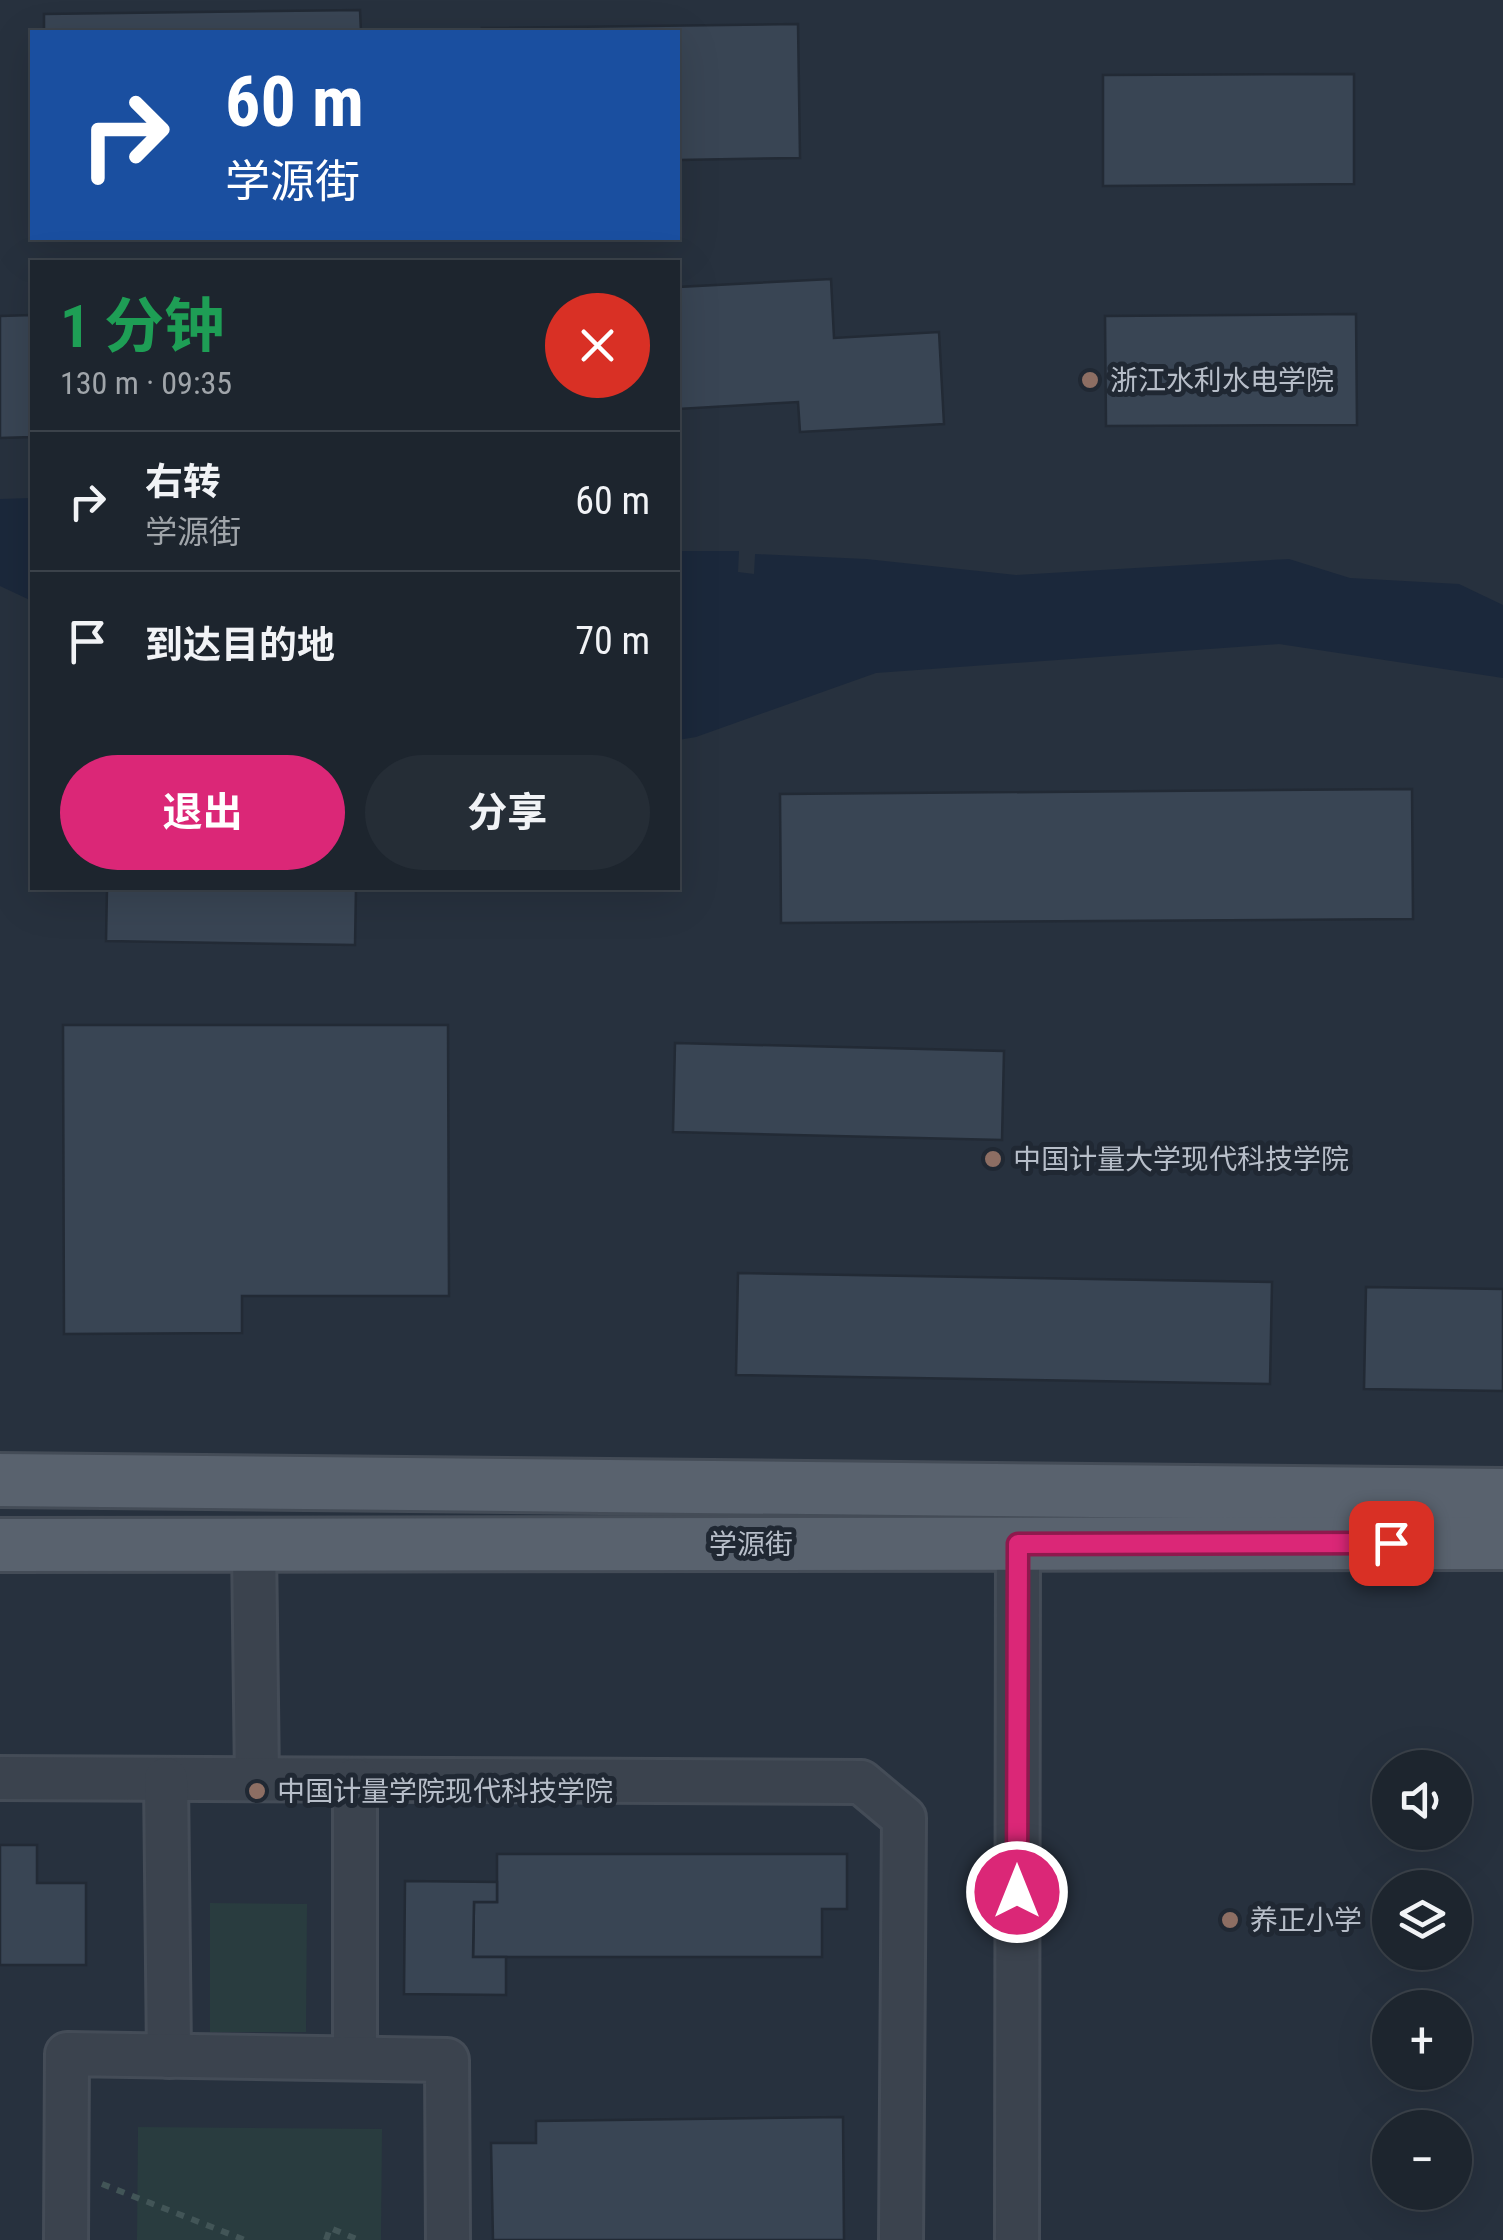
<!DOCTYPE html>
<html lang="zh">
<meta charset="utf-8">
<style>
:root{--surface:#1d252e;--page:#252d36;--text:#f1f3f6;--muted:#a0a5aa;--line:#3b424a;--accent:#db2777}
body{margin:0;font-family:"Roboto Condensed","Noto Sans SC",sans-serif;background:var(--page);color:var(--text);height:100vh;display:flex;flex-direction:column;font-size:38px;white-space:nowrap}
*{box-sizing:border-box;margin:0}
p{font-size:32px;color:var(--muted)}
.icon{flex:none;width:55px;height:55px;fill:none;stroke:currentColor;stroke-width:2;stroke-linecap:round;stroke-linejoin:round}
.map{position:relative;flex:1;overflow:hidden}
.details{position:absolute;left:30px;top:260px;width:650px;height:630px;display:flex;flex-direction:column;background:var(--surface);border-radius:0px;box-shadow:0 10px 40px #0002,0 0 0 2px var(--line)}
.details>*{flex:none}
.banner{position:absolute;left:30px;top:30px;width:650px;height:210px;border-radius:0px;box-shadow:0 10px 40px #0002,0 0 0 2px var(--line);background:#1a4fa0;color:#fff;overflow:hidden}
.tools{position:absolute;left:1372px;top:1750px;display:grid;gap:20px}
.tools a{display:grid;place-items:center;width:100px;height:100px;border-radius:50%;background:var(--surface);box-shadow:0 10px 40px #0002,0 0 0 2px var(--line);font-size:50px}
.pin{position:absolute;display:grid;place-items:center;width:85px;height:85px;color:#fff;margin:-42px;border-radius:20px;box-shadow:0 5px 15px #0006}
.me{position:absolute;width:110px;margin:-55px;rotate:0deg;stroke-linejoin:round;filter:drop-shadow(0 0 8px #0008)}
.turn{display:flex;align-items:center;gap:35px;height:210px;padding:0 30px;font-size:45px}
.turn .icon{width:130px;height:130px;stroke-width:2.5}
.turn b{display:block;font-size:70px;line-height:85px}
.round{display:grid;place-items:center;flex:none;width:105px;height:105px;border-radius:52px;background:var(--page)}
.overview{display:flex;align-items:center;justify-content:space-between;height:170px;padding:0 30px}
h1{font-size:60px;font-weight:700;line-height:75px;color:#1e9e55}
.cta{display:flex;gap:20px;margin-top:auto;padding:20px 30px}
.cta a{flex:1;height:115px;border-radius:60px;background:var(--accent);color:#fff;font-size:40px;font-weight:700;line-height:115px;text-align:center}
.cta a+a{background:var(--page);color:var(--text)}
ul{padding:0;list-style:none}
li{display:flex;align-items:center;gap:30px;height:140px;padding:0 30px;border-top:2px solid var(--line)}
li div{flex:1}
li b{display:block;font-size:38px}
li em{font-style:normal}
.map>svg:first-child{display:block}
.green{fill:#293c3f}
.water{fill:#1b283b}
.building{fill:#394554;stroke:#222a35;stroke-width:2.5}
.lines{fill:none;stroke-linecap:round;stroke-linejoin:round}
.minor-casing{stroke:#444c57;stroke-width:48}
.major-casing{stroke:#444c57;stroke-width:58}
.path{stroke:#425557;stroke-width:6;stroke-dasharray:8 8;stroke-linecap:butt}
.minor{stroke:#3b434e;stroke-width:42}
.major{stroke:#59626e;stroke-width:52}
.route-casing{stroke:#8e194d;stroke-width:25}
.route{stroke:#db2777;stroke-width:18}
.education-dot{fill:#8d6e63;stroke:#202833;stroke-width:4}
.labels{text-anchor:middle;stroke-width:10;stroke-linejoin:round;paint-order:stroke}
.poi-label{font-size:28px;fill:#b7bec9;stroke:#202833;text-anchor:start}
.street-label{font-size:28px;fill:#b7bec9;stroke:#202833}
</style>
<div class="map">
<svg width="1503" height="2240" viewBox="0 0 1503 2240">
<rect width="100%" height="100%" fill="#27313e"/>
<g class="green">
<path d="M210,1903L307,1904L306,2032H210Z"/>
<path d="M138,2127L382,2129L381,2240H137Z"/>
</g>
<g class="water">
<path d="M32,498V601L0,586V499Z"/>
<path d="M678,551H739L738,572L754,574L755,554L866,559L1016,575L1289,559L1350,578L1459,584L1503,605V678L1279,644L876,673L696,737L678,740Z"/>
</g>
<g class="building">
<path d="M360,10L361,32H44V14Z"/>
<path d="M798,24L800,158L678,160V32H482V28Z"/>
<path d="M1354,74V184L1103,186V75Z"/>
<path d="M831,279L834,338L939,332L944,424L800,432L798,402L678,409V287Z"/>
<path d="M1356,314L1357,425L1106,426L1105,316Z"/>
<path d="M32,315V437L0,438V316Z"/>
<path d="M1412,789L1413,919L781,923L780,794Z"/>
<path d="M107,888H356L355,945L106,941Z"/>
<path d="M63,1025H448L449,1296H242V1333L64,1334Z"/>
<path d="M675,1043L1004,1051L1002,1140L673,1132Z"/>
<path d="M738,1273L1272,1282L1270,1384L736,1375Z"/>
<path d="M1366,1287L1503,1289V1391L1364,1389Z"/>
<path d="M0,1845H37V1883H86V1965H0Z"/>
<path d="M497,1854H847V1909H822V1957H473L474,1902H497Z"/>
<path d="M405,1881L497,1882V1902H474L473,1957H506V1995L404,1994Z"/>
<path d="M843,2117L844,2240H493L491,2143H536V2121Z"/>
</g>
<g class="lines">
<defs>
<g id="minor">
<path d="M254,1546L257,1779"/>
<path d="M0,1778L861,1782L904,1818L901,2240"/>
<path d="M166,1779L169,2056"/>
<path d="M355,1780V2058"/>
<path d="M66,2240L67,2054L447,2060L448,2240"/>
<path d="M1017,2240L1018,1544"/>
</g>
<g id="major">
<path d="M0,1480L1503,1495"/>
<path d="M0,1545L1503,1543"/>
</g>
</defs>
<use href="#minor" class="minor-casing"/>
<use href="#major" class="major-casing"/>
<g class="path">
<path d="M102,2184L245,2240"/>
<path d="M326,2240L330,2228L359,2240"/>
</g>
<use href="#minor" class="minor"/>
<use href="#major" class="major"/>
</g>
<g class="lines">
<defs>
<path id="route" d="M1017,1892L1018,1544L1391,1543"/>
</defs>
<use href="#route" class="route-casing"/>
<use href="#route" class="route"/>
</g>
<g class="education-dot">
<circle cx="1090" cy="380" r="10"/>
<circle cx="993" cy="1159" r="10"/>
<circle cx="257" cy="1791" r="10"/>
<circle cx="1230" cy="1920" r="10"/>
</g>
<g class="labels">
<g class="poi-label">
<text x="1110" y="390">浙江水利水电学院</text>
<text x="1013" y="1169">中国计量大学现代科技学院</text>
<text x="277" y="1801">中国计量学院现代科技学院</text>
<text x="1250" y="1930">养正小学</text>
</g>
<g class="street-label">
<text x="751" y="1554">学源街</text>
</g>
</g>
</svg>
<div class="tools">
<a><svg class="icon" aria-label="sound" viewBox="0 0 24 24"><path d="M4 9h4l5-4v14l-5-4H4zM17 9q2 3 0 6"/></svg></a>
<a><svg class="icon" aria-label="layers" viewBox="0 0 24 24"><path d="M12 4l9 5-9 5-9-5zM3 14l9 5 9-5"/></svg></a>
<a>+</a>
<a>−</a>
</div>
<div class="pin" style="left:1391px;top:1543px;background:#d93025"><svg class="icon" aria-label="arrive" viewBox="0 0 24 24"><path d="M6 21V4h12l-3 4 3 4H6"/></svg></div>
<svg class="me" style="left:1017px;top:1892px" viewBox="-20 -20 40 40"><circle r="17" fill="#db2777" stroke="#fff" stroke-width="3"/><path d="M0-11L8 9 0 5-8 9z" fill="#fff"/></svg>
<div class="banner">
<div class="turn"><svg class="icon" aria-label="right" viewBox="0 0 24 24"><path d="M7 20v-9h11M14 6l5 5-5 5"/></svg><div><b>60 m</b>学源街</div></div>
</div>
<section class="details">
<div class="overview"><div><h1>1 分钟</h1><p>130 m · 09:35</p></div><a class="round" style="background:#d93025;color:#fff"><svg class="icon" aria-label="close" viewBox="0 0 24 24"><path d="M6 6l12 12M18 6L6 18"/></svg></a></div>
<ul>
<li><svg class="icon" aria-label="right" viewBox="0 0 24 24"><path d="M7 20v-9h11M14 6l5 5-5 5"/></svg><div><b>右转</b><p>学源街</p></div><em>60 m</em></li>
<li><svg class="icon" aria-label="arrive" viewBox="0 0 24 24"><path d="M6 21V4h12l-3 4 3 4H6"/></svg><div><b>到达目的地</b></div><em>70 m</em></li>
</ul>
<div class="cta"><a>退出</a><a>分享</a></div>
</section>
</div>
